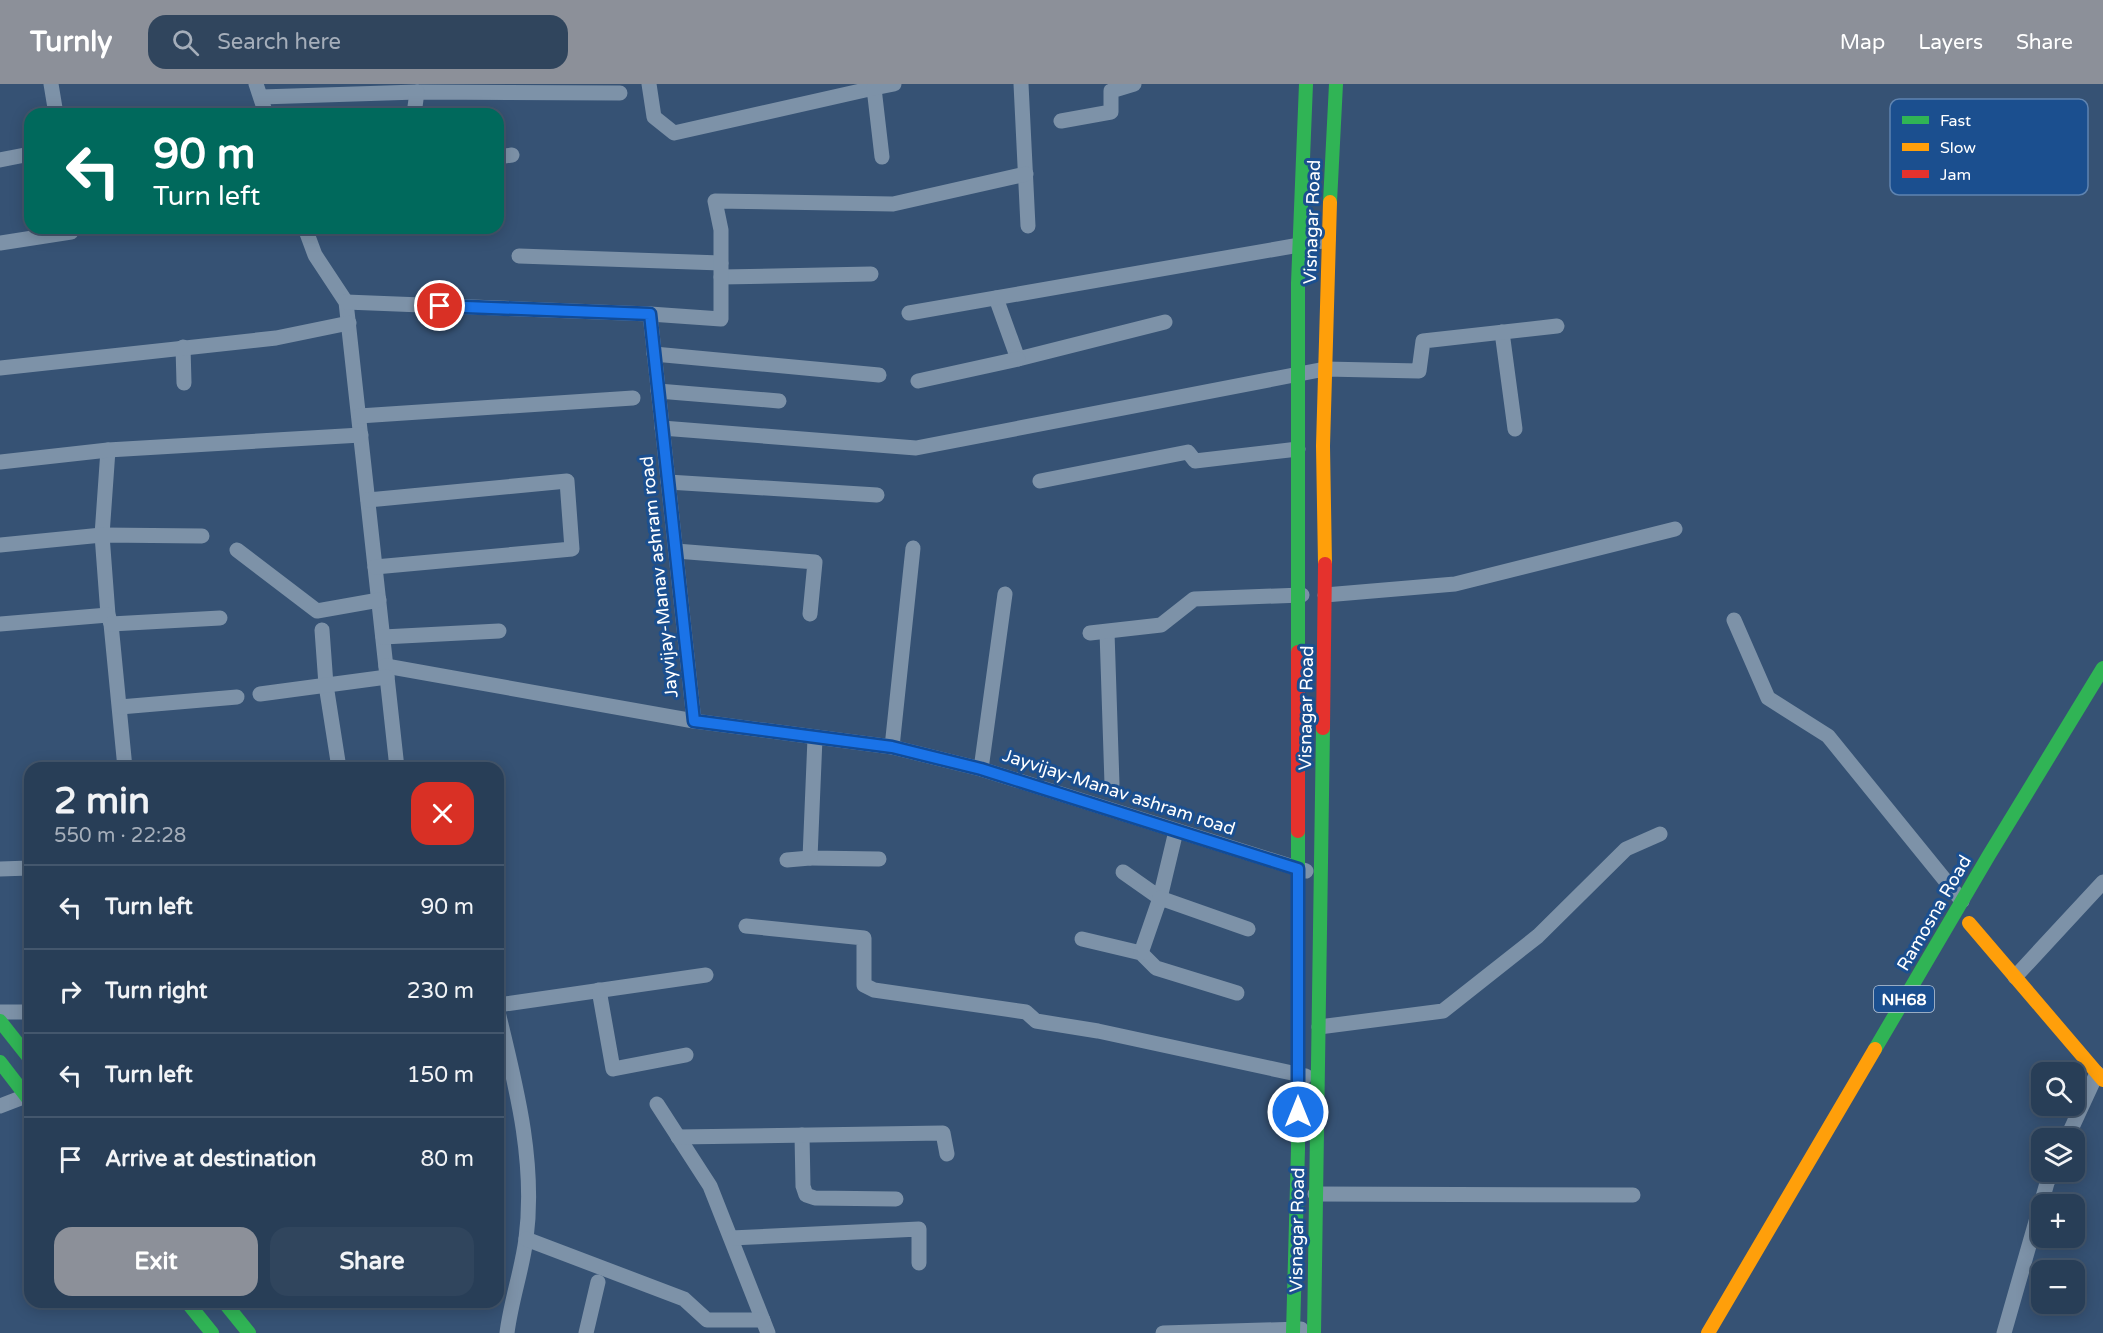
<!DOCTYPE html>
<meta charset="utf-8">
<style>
:root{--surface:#283e57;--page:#30455d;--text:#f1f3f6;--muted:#a5aeba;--line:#44576d;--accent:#8c9099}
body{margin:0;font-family:"Varela Round",sans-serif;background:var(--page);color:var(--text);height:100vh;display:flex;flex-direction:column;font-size:22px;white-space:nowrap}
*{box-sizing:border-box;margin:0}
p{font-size:20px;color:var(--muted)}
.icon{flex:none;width:33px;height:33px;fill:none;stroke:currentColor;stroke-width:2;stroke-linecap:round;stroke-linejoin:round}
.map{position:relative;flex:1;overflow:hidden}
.side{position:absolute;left:24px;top:678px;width:480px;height:546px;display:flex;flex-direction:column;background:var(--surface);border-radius:18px;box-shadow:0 3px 15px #0003,0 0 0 2px var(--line)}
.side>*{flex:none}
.top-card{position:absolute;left:24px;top:24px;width:480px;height:126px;border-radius:18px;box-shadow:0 3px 15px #0003,0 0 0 2px var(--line);background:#00695c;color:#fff;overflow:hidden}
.fabs{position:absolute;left:2031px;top:978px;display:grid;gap:12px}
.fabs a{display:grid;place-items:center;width:54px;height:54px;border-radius:12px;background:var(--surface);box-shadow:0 3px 15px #0003,0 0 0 2px var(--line);font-size:30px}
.pin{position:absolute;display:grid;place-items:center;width:51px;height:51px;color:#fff;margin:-26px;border:3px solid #fff;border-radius:50%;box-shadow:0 2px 6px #0007}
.me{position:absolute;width:66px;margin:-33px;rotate:0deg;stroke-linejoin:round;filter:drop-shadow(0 0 4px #0008)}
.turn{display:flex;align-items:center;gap:21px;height:126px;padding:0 30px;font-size:27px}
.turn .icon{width:78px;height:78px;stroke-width:2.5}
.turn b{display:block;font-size:42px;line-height:51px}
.round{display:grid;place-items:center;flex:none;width:63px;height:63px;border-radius:18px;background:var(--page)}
.headline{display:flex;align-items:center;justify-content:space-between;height:102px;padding:0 30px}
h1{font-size:36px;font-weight:800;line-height:45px}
.button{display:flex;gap:12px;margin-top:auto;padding:12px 30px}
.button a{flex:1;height:69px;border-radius:18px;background:var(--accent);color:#fff;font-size:24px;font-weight:800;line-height:69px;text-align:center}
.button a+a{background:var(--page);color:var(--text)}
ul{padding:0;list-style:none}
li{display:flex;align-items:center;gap:18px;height:84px;padding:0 30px;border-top:2px solid var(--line)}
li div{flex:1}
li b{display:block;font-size:22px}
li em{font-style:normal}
header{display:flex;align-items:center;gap:36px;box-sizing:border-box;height:84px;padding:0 30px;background:var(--accent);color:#fff}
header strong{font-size:28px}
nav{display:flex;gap:33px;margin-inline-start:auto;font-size:21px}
.search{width:420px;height:54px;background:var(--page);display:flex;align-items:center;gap:15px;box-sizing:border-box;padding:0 21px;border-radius:18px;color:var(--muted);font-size:22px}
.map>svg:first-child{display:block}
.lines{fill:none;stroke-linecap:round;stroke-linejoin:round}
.street{stroke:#7d92a8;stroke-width:15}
.fast{stroke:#30b455;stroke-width:14}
.slow{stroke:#ff9f0a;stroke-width:14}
.jam{stroke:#e5322d;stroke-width:14}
.route-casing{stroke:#114b97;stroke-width:15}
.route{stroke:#1a73e8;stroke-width:10}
.labels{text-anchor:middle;stroke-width:6;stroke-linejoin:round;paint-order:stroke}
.shield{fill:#1b4f8f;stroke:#bbcadd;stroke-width:1.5}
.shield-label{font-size:16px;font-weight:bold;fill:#fff}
.street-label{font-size:18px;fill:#fff;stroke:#1b4f8f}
.key{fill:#1b4f8f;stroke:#5f84b1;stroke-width:1.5}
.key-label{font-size:16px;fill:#fff}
</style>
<header>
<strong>Turnly</strong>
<div class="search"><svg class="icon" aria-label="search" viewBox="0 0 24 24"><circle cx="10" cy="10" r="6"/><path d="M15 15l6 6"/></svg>Search here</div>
<nav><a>Map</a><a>Layers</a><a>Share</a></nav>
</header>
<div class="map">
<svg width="2103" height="1249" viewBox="0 0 2103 1249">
<rect width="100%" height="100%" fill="#365274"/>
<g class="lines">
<g class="street">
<path d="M51,0L56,30"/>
<path d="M256,0L266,30"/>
<path d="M649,0L654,33L674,49L874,4L882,73"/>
<path d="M1021,0L1028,142"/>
<path d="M874,4L894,0"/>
<path d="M261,13L417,8L620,9"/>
<path d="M414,30L417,8"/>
<path d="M1061,37L1111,28V7L1134,0"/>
<path d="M498,73L512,71"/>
<path d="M0,76L30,70"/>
<path d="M305,144L315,171L346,218L397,684"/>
<path d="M0,159L71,148V144"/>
<path d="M519,172L721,179"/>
<path d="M721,193L871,190"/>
<path d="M996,214L1018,275L1165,238"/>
<path d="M346,218L650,230L694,637"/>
<path d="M909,229L1328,156"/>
<path d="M650,230L721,235V146L715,117L893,120L1026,90"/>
<path d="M1502,248L1515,345"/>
<path d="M183,263L184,299"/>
<path d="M654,270L879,291"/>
<path d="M0,284L276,254L349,239"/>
<path d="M918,297L1018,275"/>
<path d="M658,307L779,317"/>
<path d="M359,332L633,314"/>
<path d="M662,344L916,364L1325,285L1419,287L1423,257L1557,242"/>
<path d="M108,366L102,451L108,531L111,540L125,684"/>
<path d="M0,378L108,366L361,351"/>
<path d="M1040,397L1188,368L1195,377L1298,365"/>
<path d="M668,398L877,411"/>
<path d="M368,416L567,397L572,465L375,483"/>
<path d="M0,461L102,451L202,452"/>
<path d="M237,466L317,527L379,516"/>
<path d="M676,467L815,478L810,530"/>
<path d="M1325,511L1455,500L1675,445"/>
<path d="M1734,536L1768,614L1828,652L1962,817"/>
<path d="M0,540L108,531"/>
<path d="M111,540L220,534"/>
<path d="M322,546L326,601L339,684"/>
<path d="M1107,548L1112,700"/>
<path d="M1090,549L1161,541L1194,515L1302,511"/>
<path d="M383,553L499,547"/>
<path d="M386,582L694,637L892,663L981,685L1306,787"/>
<path d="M260,610L387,593"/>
<path d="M120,623L237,613"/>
<path d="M815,654L810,774L879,775"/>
<path d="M892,663L913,464"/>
<path d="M981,685L1005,510"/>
<path d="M787,776L810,774"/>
<path d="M0,785L30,784"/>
<path d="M1123,788L1160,814L1176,747"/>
<path d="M746,842L864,854V901L874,906L1026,928L1036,937L1098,947L1306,992"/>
<path d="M1082,855L1141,869L1156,884L1237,909"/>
<path d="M1141,869L1160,814L1248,845"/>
<path d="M2015,893L2103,798"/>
<path d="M599,906L613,985L686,971"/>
<path d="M498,921L706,891"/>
<path d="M0,928H30"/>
<path d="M498,928C516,1002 536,1078 526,1155C522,1186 511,1217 507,1249"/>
<path d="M1319,943L1443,927L1538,852L1626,765L1660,750"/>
<path d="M657,1020L710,1102L768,1249"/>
<path d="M0,1022L26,1012"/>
<path d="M802,1051L803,1102L806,1111L815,1114L896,1115"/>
<path d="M678,1053L943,1049L947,1070"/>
<path d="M2067,1054L2097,989"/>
<path d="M1315,1110L1633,1111"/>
<path d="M731,1154L919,1145V1179"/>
<path d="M526,1155L684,1215L707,1236H763"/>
<path d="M586,1249L598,1198"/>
<path d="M1163,1249L1301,1245"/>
<path d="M2004,1249L2047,1099L2052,1088"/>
</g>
<g class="fast">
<path d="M1330,118L1336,0"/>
<path d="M1298,568V199L1306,0"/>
<path d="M0,937L30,975"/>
<path d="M1875,965L1989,771L2103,584"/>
<path d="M0,978L30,1017"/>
<path d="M187,1218L212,1249"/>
<path d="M224,1218L249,1249"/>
<path d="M1293,1249L1298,1065V747"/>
<path d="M1314,1249L1323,644"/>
</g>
<g class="slow">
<path d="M1325,480L1323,362L1330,118"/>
<path d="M1969,839L2103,996"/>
<path d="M1708,1249L1875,965"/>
</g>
<g class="jam">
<path d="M1298,568V747"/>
<path d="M1323,644L1325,480"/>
</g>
</g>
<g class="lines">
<defs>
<path id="route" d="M440,222L650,230L694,637L892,663L981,685L1298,785V1028"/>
</defs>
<use href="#route" class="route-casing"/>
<use href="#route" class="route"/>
</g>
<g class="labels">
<rect class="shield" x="1874" y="902" width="60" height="26" rx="4.5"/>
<g class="shield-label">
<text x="1904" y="921">NH68</text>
</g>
<g class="street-label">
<text transform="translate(1312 138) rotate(-88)" y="6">Visnagar Road</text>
<text transform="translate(659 493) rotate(-96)" y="6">Jayvijay-Manav ashram road</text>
<text transform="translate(1306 624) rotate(-89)" y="6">Visnagar Road</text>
<text transform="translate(1119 708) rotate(18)" y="6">Jayvijay-Manav ashram road</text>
<text transform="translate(1934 829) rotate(-60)" y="6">Ramosna Road</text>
<text transform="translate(1297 1146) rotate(-89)" y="6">Visnagar Road</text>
</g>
</g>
<rect x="1890" y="15" width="198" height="96" rx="9" class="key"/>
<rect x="1902" y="32" width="27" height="8" fill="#30b455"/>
<rect x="1902" y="59" width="27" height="8" fill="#ff9f0a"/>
<rect x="1902" y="86" width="27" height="8" fill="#e5322d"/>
<g class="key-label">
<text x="1940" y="42">Fast</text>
<text x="1940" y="69">Slow</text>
<text x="1940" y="96">Jam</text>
</g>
</svg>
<div class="fabs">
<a><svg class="icon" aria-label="search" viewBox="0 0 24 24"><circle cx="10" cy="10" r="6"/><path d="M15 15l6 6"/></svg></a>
<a><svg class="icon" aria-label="layers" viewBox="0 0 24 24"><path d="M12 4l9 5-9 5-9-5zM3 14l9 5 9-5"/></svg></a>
<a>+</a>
<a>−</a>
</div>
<div class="pin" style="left:440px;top:222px;background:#d93025"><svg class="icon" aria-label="arrive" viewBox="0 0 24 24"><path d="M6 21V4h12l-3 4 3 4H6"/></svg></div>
<svg class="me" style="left:1298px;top:1028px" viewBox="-20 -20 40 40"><circle r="17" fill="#1a73e8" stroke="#fff" stroke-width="3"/><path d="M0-11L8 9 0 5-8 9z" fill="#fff"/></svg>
<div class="top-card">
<div class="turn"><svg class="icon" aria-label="left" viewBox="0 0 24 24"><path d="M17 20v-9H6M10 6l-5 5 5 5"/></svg><div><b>90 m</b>Turn left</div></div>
</div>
<section class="side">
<div class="headline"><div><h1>2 min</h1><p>550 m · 22:28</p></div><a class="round" style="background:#d93025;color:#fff"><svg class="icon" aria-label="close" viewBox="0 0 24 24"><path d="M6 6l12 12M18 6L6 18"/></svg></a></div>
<ul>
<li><svg class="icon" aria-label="left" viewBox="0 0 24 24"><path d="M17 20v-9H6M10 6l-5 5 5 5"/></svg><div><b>Turn left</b></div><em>90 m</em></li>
<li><svg class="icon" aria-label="right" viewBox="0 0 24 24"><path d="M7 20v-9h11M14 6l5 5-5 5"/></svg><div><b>Turn right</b></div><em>230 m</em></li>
<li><svg class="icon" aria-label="left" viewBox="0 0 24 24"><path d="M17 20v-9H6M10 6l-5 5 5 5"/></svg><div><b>Turn left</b></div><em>150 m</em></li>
<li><svg class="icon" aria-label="arrive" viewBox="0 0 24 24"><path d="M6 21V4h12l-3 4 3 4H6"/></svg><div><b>Arrive at destination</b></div><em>80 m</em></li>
</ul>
<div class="button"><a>Exit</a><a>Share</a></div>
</section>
</div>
